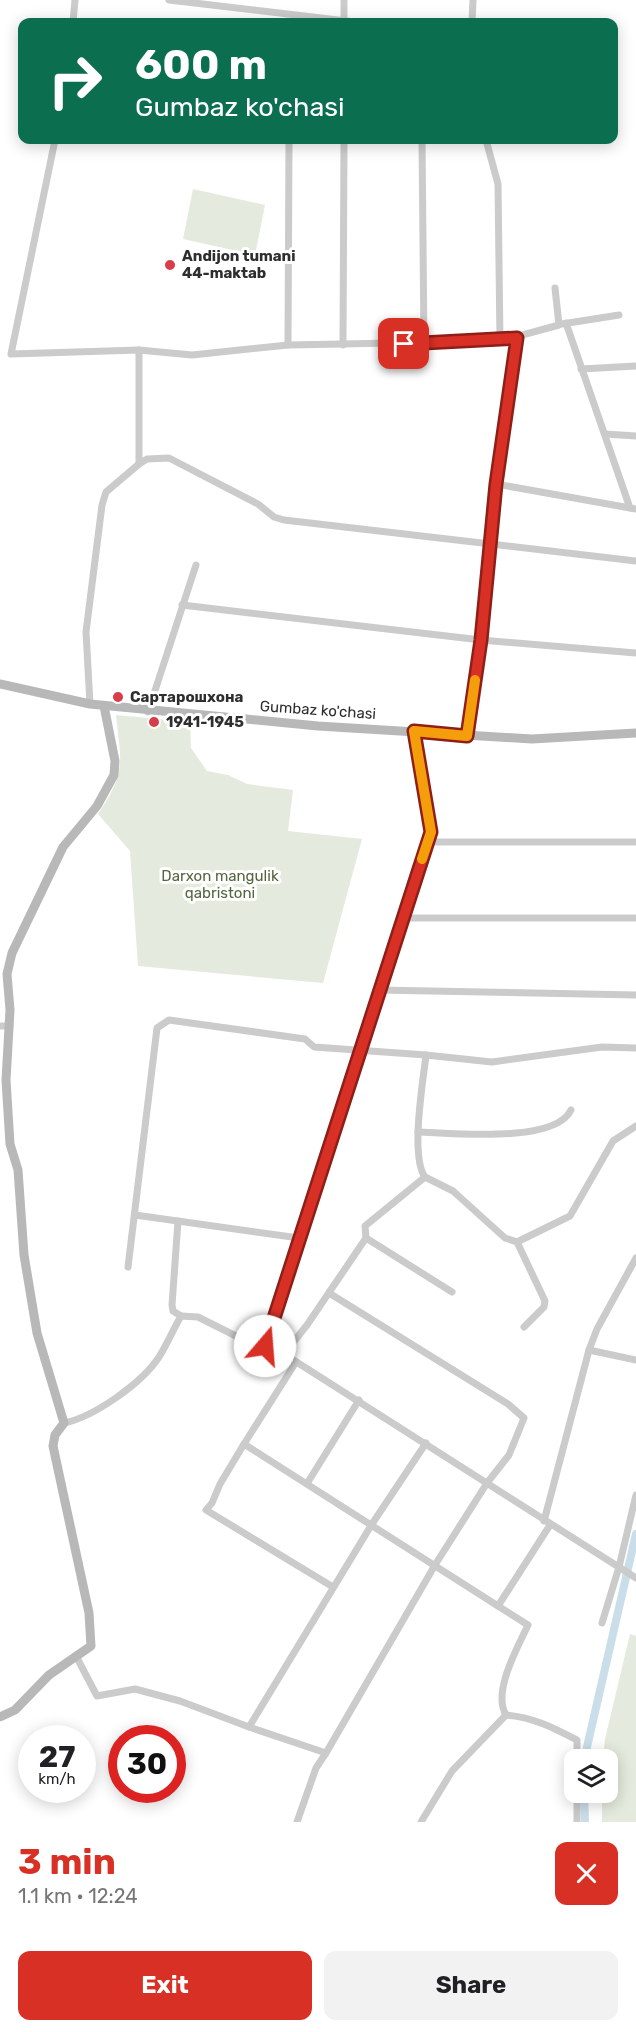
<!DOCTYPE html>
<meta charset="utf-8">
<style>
:root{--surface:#fff;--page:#f2f2f2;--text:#202124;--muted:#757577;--accent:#d93025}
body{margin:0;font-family:Rubik,sans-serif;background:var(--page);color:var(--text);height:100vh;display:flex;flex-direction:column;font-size:22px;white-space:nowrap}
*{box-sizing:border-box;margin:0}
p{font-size:20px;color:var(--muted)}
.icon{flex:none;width:33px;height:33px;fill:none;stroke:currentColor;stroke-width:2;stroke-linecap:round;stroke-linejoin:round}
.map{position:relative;height:1822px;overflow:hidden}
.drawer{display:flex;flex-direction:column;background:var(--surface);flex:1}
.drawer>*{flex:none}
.banner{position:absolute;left:18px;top:18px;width:600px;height:126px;border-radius:12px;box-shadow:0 3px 15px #0003;background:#0b6e4f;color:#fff;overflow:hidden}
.fabs{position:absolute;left:564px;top:1749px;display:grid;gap:12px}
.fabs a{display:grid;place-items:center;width:54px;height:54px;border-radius:12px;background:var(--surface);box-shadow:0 3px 15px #0003;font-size:30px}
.speed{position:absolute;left:18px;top:1725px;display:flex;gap:12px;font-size:30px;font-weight:700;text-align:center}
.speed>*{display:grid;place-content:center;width:78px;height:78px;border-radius:50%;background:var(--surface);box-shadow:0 3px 15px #0003;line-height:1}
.speed small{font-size:15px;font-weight:400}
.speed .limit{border:9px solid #d22;background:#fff;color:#111}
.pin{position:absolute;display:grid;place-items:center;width:51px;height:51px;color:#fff;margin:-26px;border-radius:12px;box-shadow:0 3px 9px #0006}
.me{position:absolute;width:66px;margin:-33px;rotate:18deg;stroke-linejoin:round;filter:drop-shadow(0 0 4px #0008)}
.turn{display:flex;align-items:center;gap:21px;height:126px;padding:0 18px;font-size:27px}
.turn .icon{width:78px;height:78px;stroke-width:2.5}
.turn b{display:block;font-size:42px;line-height:51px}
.round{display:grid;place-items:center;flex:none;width:63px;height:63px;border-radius:12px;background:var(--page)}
.overview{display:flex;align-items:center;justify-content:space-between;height:102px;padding:0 18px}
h1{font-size:36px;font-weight:700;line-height:45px;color:var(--accent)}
.button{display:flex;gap:12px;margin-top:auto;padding:12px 18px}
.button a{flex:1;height:69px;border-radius:12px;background:var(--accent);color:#fff;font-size:24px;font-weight:700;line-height:69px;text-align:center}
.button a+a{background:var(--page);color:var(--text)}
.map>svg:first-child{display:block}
.green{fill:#e4eadd}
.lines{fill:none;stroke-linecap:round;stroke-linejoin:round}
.canal{stroke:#cadee9;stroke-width:8}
.street{stroke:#cbcbcb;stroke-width:7}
.secondary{stroke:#b8b8b8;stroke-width:9}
.route-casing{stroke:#8d1f18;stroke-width:15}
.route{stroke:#d93025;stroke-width:10}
.slow{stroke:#f59e0b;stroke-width:10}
.poi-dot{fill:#d83d4c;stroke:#fff;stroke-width:2}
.labels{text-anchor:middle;stroke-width:6;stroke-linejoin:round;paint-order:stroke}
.poi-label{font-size:15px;font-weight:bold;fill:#2e2e2e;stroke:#fff;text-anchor:start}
.street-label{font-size:15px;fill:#2e2e2e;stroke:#fff}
.park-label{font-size:15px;fill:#52673f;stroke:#fff}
</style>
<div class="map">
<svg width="636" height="1822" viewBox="0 0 636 1822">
<rect width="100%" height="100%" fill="#fff"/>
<g class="green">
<path d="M193,189L265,205L255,255L183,239Z"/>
<path d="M116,715L190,722L191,748L207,771L228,775L247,784L293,790L288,831L362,839L323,983L138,966L130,851L98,814C127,771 121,763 116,715Z"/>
<path d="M630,1634L636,1636V1822H602V1793L608,1792V1760L603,1759L605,1739Z"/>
</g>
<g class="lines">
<g class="canal">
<path d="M584,1760L636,1534"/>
<path d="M584,1792L585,1822"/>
</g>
<g class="street">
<path d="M169,0L355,22"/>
<path d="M344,0V22"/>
<path d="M73,22L75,0"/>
<path d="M472,22L473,0"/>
<path d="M55,140L11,354L139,350L192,355L288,345L500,341L559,325L555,288"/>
<path d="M422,140L424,344"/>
<path d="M486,140L498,184L500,341"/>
<path d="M566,323L630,508L636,509"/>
<path d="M562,324L619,315"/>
<path d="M288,345L289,140"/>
<path d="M343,345L344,140"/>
<path d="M139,350V464L147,459L169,458L258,504L274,517L284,520L636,561"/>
<path d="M581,369L636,366"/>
<path d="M605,434L636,436"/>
<path d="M496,484L630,508"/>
<path d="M182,605L481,640L636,653"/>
<path d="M90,704L86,632L102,505L106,492L139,464"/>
<path d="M148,712L196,565"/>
<path d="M467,736L481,640L496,484L517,338"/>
<path d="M427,842H636"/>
<path d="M402,918H636"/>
<path d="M378,990L636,995"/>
<path d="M0,1026H10"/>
<path d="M426,1055L492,1062L602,1047L636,1048"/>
<path d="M418,1132C451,1133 555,1144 571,1110"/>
<path d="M425,1177L453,1191L505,1238L517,1242L570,1216L613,1141L636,1126"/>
<path d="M135,1215L299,1238"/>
<path d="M178,1221L172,1305L173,1311L181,1316"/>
<path d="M366,1238L452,1292"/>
<path d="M517,1242L545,1301L544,1307L524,1327"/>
<path d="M128,1267L157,1028L169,1020L305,1039L314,1047L426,1055C423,1082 410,1156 425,1177"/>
<path d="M265,1346L431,832L414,731"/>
<path d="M589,1350L636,1360"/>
<path d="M284,1354L307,1325L366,1238L365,1226L425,1177"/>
<path d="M296,1362L244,1444L498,1606L550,1525"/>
<path d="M64,1423C94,1417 142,1383 159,1357C167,1344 173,1330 181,1316L198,1317L238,1337L284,1354L636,1578"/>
<path d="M244,1444L220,1484L212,1503L206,1510L333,1587"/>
<path d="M308,1482L359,1400"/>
<path d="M544,1521L589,1350L597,1329L636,1258"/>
<path d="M498,1606L528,1625C518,1647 492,1692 506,1715"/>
<path d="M602,1623L619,1567L636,1495"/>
<path d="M76,1656L97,1696L135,1689L180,1701L249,1727L372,1524L426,1443"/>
<path d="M249,1727L326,1753L435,1565L487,1483L509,1455L524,1418L508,1404L329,1293"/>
<path d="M297,1822L316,1768L326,1753"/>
<path d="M421,1822L452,1771L506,1715C533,1717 554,1728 577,1740V1760"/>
<path d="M577,1822V1792"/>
</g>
<g class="secondary">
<path d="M0,684L90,704L318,726L532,739L636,733"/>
<path d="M0,1717L15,1710L49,1675L91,1646L89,1613L53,1446L55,1435L64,1423L37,1333L24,1255L18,1170L10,1144L6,1080L10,1010L7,974L12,953L63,847L97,806L114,775L115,761L104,706"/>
</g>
</g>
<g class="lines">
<defs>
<path id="route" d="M265,1346L431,832L414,731L467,736L481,640L496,484L517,338L404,344"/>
</defs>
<use href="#route" class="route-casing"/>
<use href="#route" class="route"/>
<path class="slow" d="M422,859L431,832L414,731L467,736L475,680"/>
</g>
<g class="poi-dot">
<circle cx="170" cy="265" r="6"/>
<circle cx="118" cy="697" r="6"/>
<circle cx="154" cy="722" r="6"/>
</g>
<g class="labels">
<g class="poi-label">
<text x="182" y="261">Andijon tumani<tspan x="182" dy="17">44-maktab</tspan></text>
<text x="130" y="702">Сартарошхона</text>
<text x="166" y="727">1941-1945</text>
</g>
<g class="street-label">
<text transform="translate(318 710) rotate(4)" y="5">Gumbaz ko'chasi</text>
</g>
<g class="park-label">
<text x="220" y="881">Darxon mangulik<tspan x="220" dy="17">qabristoni</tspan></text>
</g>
</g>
</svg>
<div class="fabs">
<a><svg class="icon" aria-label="layers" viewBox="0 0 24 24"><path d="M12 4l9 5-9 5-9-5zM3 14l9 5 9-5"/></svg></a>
</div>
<div class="speed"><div>27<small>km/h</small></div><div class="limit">30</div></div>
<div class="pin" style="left:404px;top:344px;background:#d93025"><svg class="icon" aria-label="arrive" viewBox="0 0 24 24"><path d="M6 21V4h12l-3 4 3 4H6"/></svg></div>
<svg class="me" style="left:265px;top:1346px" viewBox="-20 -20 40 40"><circle r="19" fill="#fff"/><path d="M0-13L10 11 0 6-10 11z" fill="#d93025"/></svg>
<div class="banner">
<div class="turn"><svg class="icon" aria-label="right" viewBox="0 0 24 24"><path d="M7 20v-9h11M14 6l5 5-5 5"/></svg><div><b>600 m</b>Gumbaz ko'chasi</div></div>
</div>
</div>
<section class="drawer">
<div class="overview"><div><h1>3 min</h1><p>1.1 km · 12:24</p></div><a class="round" style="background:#d93025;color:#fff"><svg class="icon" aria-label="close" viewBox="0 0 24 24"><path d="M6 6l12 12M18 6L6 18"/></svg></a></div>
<div class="button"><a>Exit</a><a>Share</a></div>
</section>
